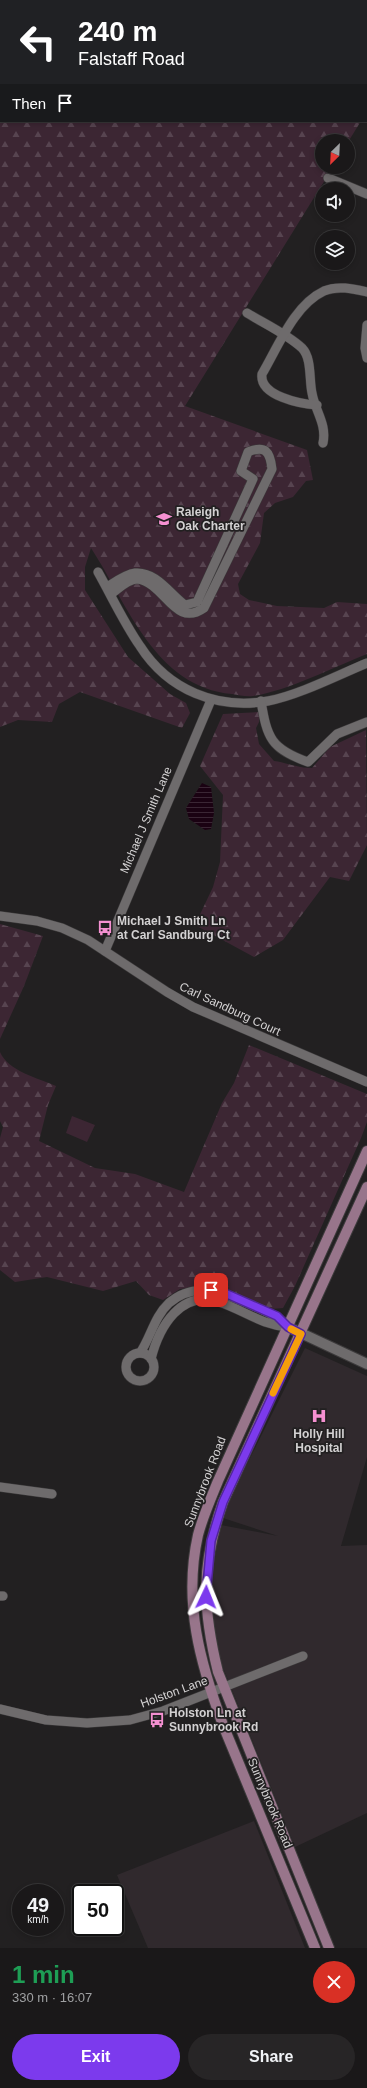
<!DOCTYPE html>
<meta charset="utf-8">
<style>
:root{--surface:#1a1819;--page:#272526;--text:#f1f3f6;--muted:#9fa0a2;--line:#383738;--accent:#7c3aed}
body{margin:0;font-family:Helvetica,sans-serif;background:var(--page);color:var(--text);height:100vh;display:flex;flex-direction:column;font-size:15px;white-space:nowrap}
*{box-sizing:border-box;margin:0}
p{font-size:13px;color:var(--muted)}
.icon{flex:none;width:22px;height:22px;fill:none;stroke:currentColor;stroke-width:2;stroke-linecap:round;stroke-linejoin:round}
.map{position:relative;height:1948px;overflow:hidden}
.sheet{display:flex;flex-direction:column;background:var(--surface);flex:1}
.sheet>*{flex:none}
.hud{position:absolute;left:0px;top:0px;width:367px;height:122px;box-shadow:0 2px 6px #0003,0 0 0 1px var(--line);background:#202124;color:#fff;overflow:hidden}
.needle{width:26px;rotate:204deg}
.controls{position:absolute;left:315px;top:134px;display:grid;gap:8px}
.controls a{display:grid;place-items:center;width:40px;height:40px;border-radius:50%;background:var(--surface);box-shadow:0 2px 6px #0003,0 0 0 1px var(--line);font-size:20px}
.speed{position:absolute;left:12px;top:1884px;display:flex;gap:8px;font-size:20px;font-weight:700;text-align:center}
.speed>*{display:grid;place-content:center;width:52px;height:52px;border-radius:50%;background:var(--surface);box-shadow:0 2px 6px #0003,0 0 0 1px var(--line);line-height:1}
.speed small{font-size:10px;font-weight:400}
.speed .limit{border:2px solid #111;border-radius:6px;background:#fff;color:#111}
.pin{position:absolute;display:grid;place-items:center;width:34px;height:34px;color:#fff;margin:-17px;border-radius:8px;box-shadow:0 2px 6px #0006}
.me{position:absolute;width:44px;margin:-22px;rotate:2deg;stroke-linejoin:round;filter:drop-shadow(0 0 3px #0008)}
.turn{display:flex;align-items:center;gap:14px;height:84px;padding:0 12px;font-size:18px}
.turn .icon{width:52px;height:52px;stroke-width:2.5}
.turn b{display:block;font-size:28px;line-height:34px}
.then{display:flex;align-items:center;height:38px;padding:0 12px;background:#0003;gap:8px;font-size:15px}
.round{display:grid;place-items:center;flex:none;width:42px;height:42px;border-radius:21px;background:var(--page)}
.overview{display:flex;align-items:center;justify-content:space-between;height:68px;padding:0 12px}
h1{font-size:24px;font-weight:700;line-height:30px;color:#1e9e55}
.button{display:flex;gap:8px;margin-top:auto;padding:8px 12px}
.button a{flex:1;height:46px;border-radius:24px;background:var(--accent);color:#fff;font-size:16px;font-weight:700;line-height:46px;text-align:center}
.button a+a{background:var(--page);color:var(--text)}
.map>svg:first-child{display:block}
.built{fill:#30292d}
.green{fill:#3c2633}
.forest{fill:url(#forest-firs)}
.water{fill:url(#water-rules)}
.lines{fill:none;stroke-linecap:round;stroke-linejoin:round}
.stream{stroke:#1a0212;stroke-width:2.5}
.minor-casing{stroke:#3c3a3b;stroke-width:10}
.tertiary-casing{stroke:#3c3a3b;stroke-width:12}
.secondary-casing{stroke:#3c3a3b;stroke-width:12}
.minor{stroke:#6e6b6c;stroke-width:9}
.tertiary{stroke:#6e6b6c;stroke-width:10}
.secondary{stroke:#98758b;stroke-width:10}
.route-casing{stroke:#51269a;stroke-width:10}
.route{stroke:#7c3aed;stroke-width:7}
.slow{stroke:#f59e0b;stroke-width:7}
.labels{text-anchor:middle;stroke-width:3.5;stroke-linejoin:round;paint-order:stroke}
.poi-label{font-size:12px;font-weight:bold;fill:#d3d1d2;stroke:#222021;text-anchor:start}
.street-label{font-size:12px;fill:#d3d1d2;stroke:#222021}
</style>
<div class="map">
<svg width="367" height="1948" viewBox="0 0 367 1948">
<defs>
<pattern id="forest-firs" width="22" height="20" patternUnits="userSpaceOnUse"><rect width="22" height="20" fill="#3c2633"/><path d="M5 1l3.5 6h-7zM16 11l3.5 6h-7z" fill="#574450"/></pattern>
<pattern id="water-rules" width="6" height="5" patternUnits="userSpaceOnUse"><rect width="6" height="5" fill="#1a0212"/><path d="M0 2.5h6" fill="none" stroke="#3a2634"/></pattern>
</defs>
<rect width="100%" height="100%" fill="#222021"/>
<g class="built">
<path d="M305,1348L367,1376V1457L341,1546L367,1545V1813L295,1847L218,1655L212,1622L210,1586L215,1547L221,1525L278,1536L223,1518L229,1500Z"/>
<path d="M254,1821L305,1948H148L117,1875Z"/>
</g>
<path class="green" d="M72,1116L95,1125L87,1142L66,1133Z"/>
<g class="forest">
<path d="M94,0H367V112L366,113V1Z"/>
<path d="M0,15L1,121H361L348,142L322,141V167H333L185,406L307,450L313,480L306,481L293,497L275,503L264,513L260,543L238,584L240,594L249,600L277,606L324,608L337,602L367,604V654C334,667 287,691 253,696C246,697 239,695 232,694C155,687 128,605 91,548L85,567V590L128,657L170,694L186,703L190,713L182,728L80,692L59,704L52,722L18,720L0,727Z"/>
<path d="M259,712V722L256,728L259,744L274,761C288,763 298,768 312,768L330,747L366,730L367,845L349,881L330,877L283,940L254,957L195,925L213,887L220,862L223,795L200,766L223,714Z"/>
<path d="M0,924L43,936L24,986L0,1039Z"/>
<path d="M249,1045L367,1094V1122L361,1138L295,1286L283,1308L271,1309L216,1284L180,1289L163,1300L149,1295L136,1281L103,1291L47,1277L15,1282L0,1270V1138L3,1127L0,1121V1052C8,1071 38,1078 56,1086L48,1105L39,1141L95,1168L135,1174L184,1192L222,1103L234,1083Z"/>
</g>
<path class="water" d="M202,783L211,787L214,813L211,829L205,830L189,819L186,808Z"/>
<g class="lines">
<path class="stream" d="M0,43L1,42"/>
<defs>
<g id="minor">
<path d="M328,178L367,194"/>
<path d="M247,313C265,324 287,334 302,348C312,358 309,380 312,393C315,411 327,424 323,443"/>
<path d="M367,325L365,348L367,358"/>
<path d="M317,405C301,404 259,396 262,374C278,347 294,305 324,291C338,285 354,289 367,292"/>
<path d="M98,572C112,597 124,623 140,646C168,690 217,710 268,701C299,695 338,675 367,663"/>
<path d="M107,587C115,582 126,574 135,573C156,571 170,594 185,605L197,602L253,479L241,471L248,452C265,445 270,451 272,469L204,608C174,629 165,582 137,579C128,579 118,589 111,594"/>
<path d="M261,701C267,738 271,749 308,762L337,734L367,722"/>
<path d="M0,916L37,921L62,928L88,940L167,992L193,1007L367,1082"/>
<path d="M105,951L211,700"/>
<path d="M140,1353C151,1337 154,1317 169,1303C194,1281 222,1292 249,1304C265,1311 275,1315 288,1327"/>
<circle cx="140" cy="1367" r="14"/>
<path d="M151,1359C159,1327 181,1289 219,1302C244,1310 261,1325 288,1327"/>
<path d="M0,1487L52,1494"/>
<path d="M0,1596H3"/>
<path d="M0,1709L46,1720L87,1723L130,1720L163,1711L303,1656"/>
</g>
<path id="tertiary" d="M288,1327L367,1364"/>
<g id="secondary">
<path d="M315,1948L223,1725C200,1663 183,1602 198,1535C203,1516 211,1498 218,1481L367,1151"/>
<path d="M329,1948L218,1672C202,1607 201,1565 223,1502L367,1187"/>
</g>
</defs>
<use href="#minor" class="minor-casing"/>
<use href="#tertiary" class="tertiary-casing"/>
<use href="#secondary" class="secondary-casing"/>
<use href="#minor" class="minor"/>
<use href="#tertiary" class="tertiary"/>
<use href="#secondary" class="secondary"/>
</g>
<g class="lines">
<defs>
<path id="route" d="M206,1597L211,1541L223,1502L301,1334L288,1327L277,1316L227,1294L211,1290"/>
</defs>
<use href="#route" class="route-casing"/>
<use href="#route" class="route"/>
<path class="slow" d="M273,1393L301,1334L291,1329"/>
</g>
<defs>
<symbol id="school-bare" viewBox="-9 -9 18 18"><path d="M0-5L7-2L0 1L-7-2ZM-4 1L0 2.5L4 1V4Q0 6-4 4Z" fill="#f590d1" stroke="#222021" stroke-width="2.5" paint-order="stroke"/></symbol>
<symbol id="bus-bare" viewBox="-9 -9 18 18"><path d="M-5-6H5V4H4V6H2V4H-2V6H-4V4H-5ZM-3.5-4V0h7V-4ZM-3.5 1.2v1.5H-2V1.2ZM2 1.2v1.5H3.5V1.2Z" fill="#f590d1" stroke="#222021" stroke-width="2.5" paint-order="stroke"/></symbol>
<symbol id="hospital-bare" viewBox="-9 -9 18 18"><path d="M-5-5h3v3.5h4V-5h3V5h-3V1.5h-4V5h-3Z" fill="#f590d1" stroke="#222021" stroke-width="2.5" paint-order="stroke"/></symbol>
</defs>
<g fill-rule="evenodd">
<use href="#school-bare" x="153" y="508" width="22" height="22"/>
<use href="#bus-bare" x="94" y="917" width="22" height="22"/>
<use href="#hospital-bare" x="308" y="1405" width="22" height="22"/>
<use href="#bus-bare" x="146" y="1709" width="22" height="22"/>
</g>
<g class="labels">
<g class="poi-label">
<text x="176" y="516">Raleigh<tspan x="176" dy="14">Oak Charter</tspan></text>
<text x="117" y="925">Michael J Smith Ln<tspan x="117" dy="14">at Carl Sandburg Ct</tspan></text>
<text x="319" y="1438" text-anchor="middle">Holly Hill<tspan x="319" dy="14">Hospital</tspan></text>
<text x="169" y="1717">Holston Ln at<tspan x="169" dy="14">Sunnybrook Rd</tspan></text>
</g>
<g class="street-label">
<text transform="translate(146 820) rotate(-67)" y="4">Michael J Smith Lane</text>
<text transform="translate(230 1009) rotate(25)" y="4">Carl Sandburg Court</text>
<text transform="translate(205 1482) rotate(-69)" y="4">Sunnybrook Road</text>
<text transform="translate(174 1692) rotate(-20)" y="4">Holston Lane</text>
<text transform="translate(270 1803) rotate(67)" y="4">Sunnybrook Road</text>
</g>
</g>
</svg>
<div class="controls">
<a><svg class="needle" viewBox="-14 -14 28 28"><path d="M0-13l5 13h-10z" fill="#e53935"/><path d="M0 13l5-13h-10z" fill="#9fa0a2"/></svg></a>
<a><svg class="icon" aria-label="sound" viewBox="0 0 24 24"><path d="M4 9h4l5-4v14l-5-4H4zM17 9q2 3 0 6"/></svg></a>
<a><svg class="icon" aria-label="layers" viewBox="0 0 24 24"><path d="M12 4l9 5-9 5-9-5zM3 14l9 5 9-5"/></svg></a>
</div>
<div class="speed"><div>49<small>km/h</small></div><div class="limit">50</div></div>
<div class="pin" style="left:211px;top:1290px;background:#d93025"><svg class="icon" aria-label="arrive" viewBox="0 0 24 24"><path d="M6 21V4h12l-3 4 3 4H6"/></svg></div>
<svg class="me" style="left:206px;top:1597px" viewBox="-20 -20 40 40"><path d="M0-17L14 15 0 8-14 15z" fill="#7c3aed" stroke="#fff" stroke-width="4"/></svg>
<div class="hud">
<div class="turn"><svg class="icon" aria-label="left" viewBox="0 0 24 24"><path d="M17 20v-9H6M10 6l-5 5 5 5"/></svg><div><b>240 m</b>Falstaff Road</div></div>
<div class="then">Then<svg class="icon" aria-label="arrive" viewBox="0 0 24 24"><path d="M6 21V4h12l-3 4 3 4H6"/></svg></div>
</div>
</div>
<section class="sheet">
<div class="overview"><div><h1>1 min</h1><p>330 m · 16:07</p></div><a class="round" style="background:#d93025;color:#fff"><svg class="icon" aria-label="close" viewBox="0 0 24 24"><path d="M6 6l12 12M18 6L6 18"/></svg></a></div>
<div class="button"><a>Exit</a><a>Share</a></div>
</section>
